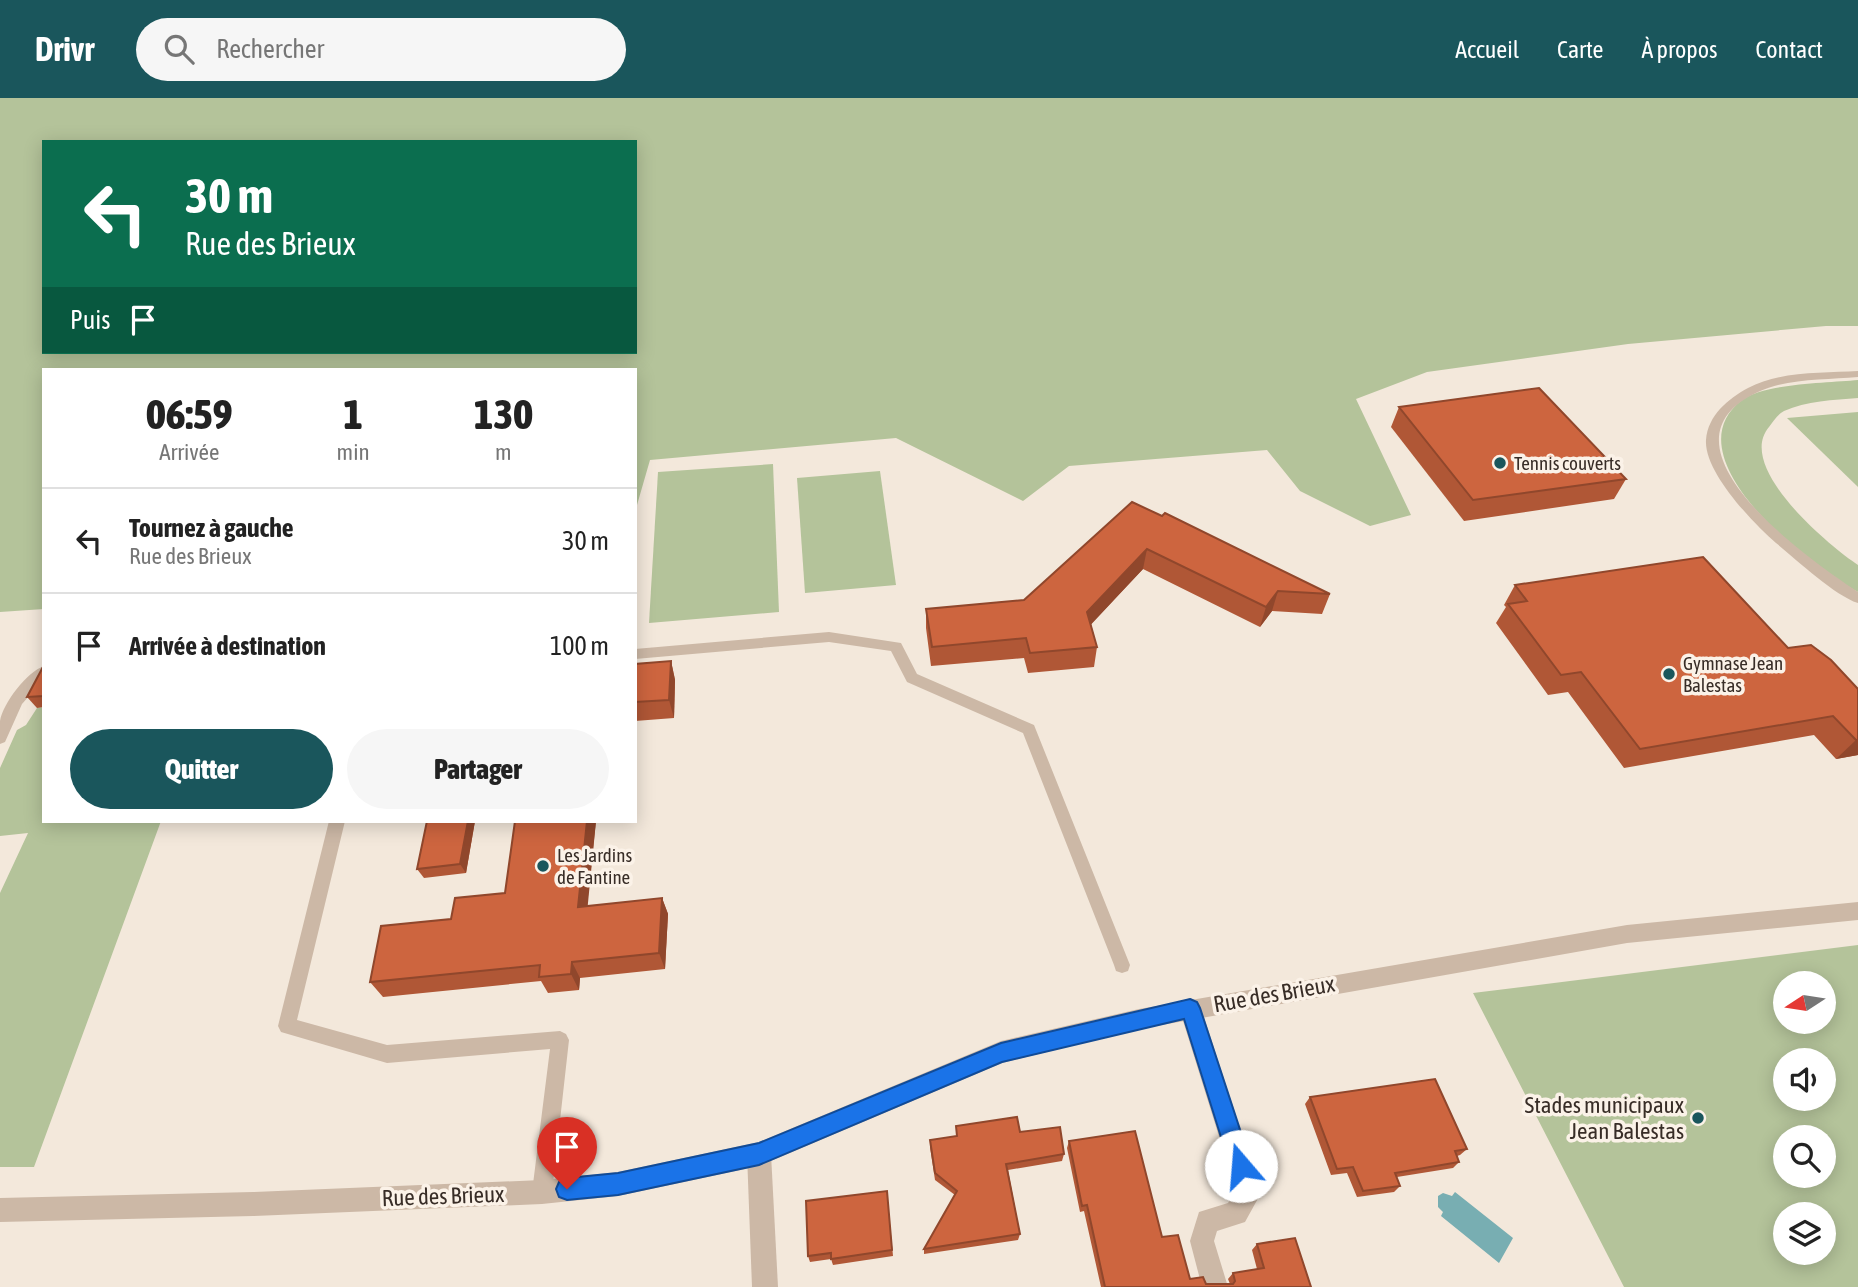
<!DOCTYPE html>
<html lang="fr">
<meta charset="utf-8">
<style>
:root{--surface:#fff;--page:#f6f6f6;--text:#222;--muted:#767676;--line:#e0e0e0;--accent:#1a565c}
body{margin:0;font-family:"Asap Condensed",sans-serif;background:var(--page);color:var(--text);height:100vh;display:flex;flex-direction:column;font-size:26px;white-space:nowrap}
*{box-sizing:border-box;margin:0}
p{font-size:23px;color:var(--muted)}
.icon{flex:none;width:38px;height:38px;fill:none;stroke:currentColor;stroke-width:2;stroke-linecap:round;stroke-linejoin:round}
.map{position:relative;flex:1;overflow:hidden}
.panel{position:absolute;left:42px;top:270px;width:595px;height:455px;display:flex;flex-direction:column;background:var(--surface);border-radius:0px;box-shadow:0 4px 18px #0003}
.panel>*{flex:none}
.hud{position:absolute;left:42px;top:42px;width:595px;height:214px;border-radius:0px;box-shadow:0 4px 18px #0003;background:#0b6e4f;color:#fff;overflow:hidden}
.needle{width:46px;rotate:258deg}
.controls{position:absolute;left:1773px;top:873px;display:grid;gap:14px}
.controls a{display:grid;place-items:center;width:63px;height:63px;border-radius:50%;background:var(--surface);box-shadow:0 4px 18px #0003;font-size:35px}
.pin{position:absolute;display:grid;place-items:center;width:60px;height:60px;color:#fff;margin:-72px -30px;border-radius:50% 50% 50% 0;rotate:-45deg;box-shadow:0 0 7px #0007}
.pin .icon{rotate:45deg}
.me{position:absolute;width:77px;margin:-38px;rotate:342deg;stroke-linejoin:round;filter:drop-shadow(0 0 5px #0008)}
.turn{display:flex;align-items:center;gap:24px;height:147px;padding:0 28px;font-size:32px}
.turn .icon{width:91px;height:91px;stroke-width:2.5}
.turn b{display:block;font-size:49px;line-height:60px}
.then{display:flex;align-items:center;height:66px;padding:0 28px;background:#0003;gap:14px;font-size:26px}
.eta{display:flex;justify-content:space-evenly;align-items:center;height:119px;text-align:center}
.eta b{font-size:42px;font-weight:800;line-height:49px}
.cta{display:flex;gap:14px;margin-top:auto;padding:14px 28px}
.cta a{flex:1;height:80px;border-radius:42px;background:var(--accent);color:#fff;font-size:28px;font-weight:800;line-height:80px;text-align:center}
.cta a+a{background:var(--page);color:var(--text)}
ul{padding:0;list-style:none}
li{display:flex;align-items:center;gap:21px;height:105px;padding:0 28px;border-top:2px solid var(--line)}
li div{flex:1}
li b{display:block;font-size:26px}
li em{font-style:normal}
header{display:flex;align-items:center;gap:42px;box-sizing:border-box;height:98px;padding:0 35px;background:var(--accent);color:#fff}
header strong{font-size:33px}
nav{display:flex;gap:38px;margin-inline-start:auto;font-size:24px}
.search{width:490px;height:63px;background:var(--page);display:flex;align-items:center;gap:18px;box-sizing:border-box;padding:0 24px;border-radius:38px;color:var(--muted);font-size:26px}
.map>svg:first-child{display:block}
.green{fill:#b4c39a;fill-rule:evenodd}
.water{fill:#78aeb2}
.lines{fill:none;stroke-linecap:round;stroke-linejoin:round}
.service{fill:#ccb8a6;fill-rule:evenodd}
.minor{fill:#ccb8a6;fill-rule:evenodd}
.tertiary{fill:#ccb8a6;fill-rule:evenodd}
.wall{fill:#b05736}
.shaded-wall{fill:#90472c}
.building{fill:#cd653f;stroke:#90472c;stroke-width:2}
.route{fill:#1a73e8;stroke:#114b97;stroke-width:2}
.poi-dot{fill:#1a565c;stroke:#fbf2e8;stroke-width:2.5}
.labels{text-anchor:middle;stroke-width:7;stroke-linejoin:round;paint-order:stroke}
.poi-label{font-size:19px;fill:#382d27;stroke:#fbf2e8;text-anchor:start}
.near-street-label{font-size:23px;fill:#382d27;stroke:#fbf2e8}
.near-poi-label{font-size:23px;fill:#382d27;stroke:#fbf2e8;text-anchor:end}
</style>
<header>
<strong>Drivr</strong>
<div class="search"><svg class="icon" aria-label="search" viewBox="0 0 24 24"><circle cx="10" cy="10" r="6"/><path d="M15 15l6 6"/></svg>Rechercher</div>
<nav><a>Accueil</a><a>Carte</a><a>À propos</a><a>Contact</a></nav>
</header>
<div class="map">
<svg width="1858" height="1189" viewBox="0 0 1858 1189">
<rect width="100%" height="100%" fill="#f3e8db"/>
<g class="green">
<path d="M0,0H1858V228H1826L1628,246L1427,274L1356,301L1411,417L1370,428L1300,393L1267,352L1069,368L1023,403L896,340L650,362L635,414V271H44V511L0,514ZM44,44H635V254H44Z"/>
<path d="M1858,282V300C1834,302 1806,303 1784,313C1778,316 1773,324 1769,329C1735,369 1828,447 1858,467V494C1811,470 1668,359 1742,302C1765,285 1829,285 1858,282Z"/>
<path d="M1858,314V389L1787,320Z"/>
<path d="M773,366L779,514L649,525L658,374Z"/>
<path d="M880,373L896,487L805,495L797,380Z"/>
<path d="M44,609V723H161L34,1069H0V795L28,735L0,738V670L17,632L26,627L37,610Z"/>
<path d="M1858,847V1189H1624L1473,895ZM1785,886H1824V924H1785ZM1785,962H1824V1001H1785ZM1785,1040H1824V1078H1785ZM1785,1116H1824V1155H1785Z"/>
</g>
<path class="water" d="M1455,1094L1513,1140L1499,1165L1441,1118L1443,1114L1438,1109V1098L1443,1095L1452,1098Z"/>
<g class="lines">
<g class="service">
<path d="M1858,273V279C1826,282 1788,280 1758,294C1645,346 1808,461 1858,494V505C1834,497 1797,462 1776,445C1753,425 1704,374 1706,342C1708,317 1728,301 1748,290C1779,273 1823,275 1858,273Z"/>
<path d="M829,534L901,545L917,576L1034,627L1130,867L1128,873L1122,875L1116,873L1114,867L1023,635L907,584L891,553L829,544L635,561V551Z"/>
<path d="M44,568V581L22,606L5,644L0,646C0,639 0,630 0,623C3,605 27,574 44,568Z"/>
<path d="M329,723H345L297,922L387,947L560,933L566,936L569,942L552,1094L549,1101L542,1104L535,1101L532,1094L550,951L387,965L281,934L278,928Z"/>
</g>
<g class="minor">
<path d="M1190,900L1198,903L1201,910L1261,1095L1245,1124L1217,1133L1214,1143L1228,1189H1202L1190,1143L1199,1114L1228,1105L1236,1093L1179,910L1182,903Z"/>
<path d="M759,1044L767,1048L771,1056L778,1189H752L747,1056L751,1048Z"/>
</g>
<path class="tertiary" d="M1858,804V822L1627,845L1139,931L1002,965L759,1068L618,1098L542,1106L253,1118L0,1124V1100L253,1094L542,1082L618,1074L759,1044L1001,943L1139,911L1627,827Z"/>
</g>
<g class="wall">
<path d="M1399,309L1626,381L1614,401L1464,423L1391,329Z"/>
<path d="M1162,418L1330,496L1322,516L1272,513L1260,529L1143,471L1091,526L1097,549L1094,569L1028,575L1024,560L931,568L926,530V511L1024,502Z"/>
<path d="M1515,487L1788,550L1858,591V657L1836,661L1814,637L1624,670L1568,594L1548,597L1496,525L1506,509L1504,507Z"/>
<path d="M671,563L675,582L674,620L635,623V566Z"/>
<path d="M44,567V609L37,610L27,599Z"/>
<path d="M475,723L466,775L424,780L417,771Z"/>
<path d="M596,723L587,808L662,800L668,816L665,871L580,880L579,892L548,895L541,883L383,899L370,884L451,821L505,795Z"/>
<path d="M1310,999L1467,1051L1460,1057L1457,1058L1459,1064L1453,1070L1397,1079L1400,1088L1394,1094L1357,1099L1347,1075L1331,1077L1305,1006Z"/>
<path d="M956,1028L1020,1034L1064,1056L1062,1063L1008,1072L1020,1136L1018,1142L924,1156V1151L955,1097L935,1082L930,1049V1042L956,1038Z"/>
<path d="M1069,1043L1162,1139L1190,1181L1206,1186H1230L1228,1181L1233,1175L1257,1171L1252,1152L1257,1146L1311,1189H1101L1084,1113L1080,1114L1067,1050Z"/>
<path d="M887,1093L893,1158L833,1167L831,1161L810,1164L808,1158Z"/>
</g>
<g class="shaded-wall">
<path d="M1147,451L1143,471L1084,534L1087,514Z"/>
<path d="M1278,493L1272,513L1260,529L1266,509Z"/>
<path d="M671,563L675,582L674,620L669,602Z"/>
<path d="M1856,642H1858V657L1836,661Z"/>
<path d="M468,723H475L466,775L460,766Z"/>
<path d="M587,723H596L586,825L578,809Z"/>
<path d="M662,800L668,816L665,871L659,855Z"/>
<path d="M572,864L580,880L579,892L571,876Z"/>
</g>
<g class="building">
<path d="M1539,290L1626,381L1473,402L1399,309Z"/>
<path d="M1132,404L1162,418L1165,415L1330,496L1278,493L1266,509L1147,451L1087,514L1097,549L1030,555L1026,540L932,549L926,511L1024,502Z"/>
<path d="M1703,459L1788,550L1811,547L1831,562L1858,591V642H1856L1833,618L1640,651L1581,574L1561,577L1508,506L1527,503L1515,487Z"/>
<path d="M671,563L669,602L635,604V566Z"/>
<path d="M44,567V598L27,599Z"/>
<path d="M427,723H468L460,766L417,771Z"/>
<path d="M515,723H587L578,809L662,800L659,855L572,864L571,876L539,879L540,867L370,884L381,828L451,821L455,800L505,795Z"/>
<path d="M1435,981L1467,1051L1455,1053L1459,1064L1395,1075L1400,1088L1363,1093L1353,1069L1337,1071L1310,999Z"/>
<path d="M1017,1019L1020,1034L1060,1029L1064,1056L1006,1066L1020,1136L924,1151L957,1093L935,1075L930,1042L957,1038L956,1028Z"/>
<path d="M1135,1033L1162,1139L1178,1137L1190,1181L1203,1179L1206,1186H1233L1235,1183L1233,1175L1264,1170L1257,1146L1295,1140L1311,1189H1105L1087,1107L1082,1108L1069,1043Z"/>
<path d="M887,1093L892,1152L831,1161V1155L808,1158L806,1103Z"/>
</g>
<path class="route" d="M1190,901L1197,904L1200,910L1252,1068L1249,1076L1241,1079L1233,1076L1230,1068L1184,921L1002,964L759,1067L618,1097L567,1102L559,1099L556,1091L559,1084L567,1080L618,1075L759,1045L1001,945Z"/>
<g class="poi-dot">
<circle cx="1500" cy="365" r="7"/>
<circle cx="1669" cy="576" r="7"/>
<circle cx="543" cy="768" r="7"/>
<circle cx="1698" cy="1020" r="7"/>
</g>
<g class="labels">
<g class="poi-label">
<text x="1514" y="372">Tennis couverts</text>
<text x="1683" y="572">Gymnase Jean<tspan x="1683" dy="22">Balestas</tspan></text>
<text x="557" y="764">Les Jardins<tspan x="557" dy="22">de Fantine</tspan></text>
</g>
<g class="near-street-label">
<text transform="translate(1274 896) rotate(-10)" y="8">Rue des Brieux</text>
<text transform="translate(443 1098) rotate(-2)" y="8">Rue des Brieux</text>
</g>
<g class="near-poi-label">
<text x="1684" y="1015">Stades municipaux<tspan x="1684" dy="26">Jean Balestas</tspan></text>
</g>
</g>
</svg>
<div class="controls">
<a><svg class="needle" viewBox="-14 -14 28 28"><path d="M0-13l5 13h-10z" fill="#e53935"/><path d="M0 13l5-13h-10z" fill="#767676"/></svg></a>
<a><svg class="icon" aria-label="sound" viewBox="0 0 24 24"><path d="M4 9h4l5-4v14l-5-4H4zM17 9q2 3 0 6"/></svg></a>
<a><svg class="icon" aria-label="search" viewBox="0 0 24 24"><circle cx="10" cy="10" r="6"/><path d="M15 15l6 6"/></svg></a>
<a><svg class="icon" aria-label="layers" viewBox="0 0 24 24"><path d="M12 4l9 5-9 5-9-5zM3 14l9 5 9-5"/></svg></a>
</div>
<div class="pin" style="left:567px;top:1091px;background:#d93025"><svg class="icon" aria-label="arrive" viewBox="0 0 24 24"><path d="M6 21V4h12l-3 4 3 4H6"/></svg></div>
<svg class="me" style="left:1241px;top:1068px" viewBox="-20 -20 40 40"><circle r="19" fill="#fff"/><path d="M0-13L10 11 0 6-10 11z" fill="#1a73e8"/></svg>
<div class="hud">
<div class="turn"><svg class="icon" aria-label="left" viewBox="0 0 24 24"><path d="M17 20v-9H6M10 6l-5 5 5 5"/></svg><div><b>30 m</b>Rue des Brieux</div></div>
<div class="then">Puis<svg class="icon" aria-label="arrive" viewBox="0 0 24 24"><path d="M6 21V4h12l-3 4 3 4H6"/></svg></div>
</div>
<section class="panel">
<div class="eta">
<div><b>06:59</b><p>Arrivée</p></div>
<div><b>1</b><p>min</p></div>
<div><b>130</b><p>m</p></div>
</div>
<ul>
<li><svg class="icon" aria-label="left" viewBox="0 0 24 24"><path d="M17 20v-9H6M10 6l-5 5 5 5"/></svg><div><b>Tournez à gauche</b><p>Rue des Brieux</p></div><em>30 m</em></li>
<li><svg class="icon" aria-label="arrive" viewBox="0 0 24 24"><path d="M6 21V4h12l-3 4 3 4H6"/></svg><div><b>Arrivée à destination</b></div><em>100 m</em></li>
</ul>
<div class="cta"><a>Quitter</a><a>Partager</a></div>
</section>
</div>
